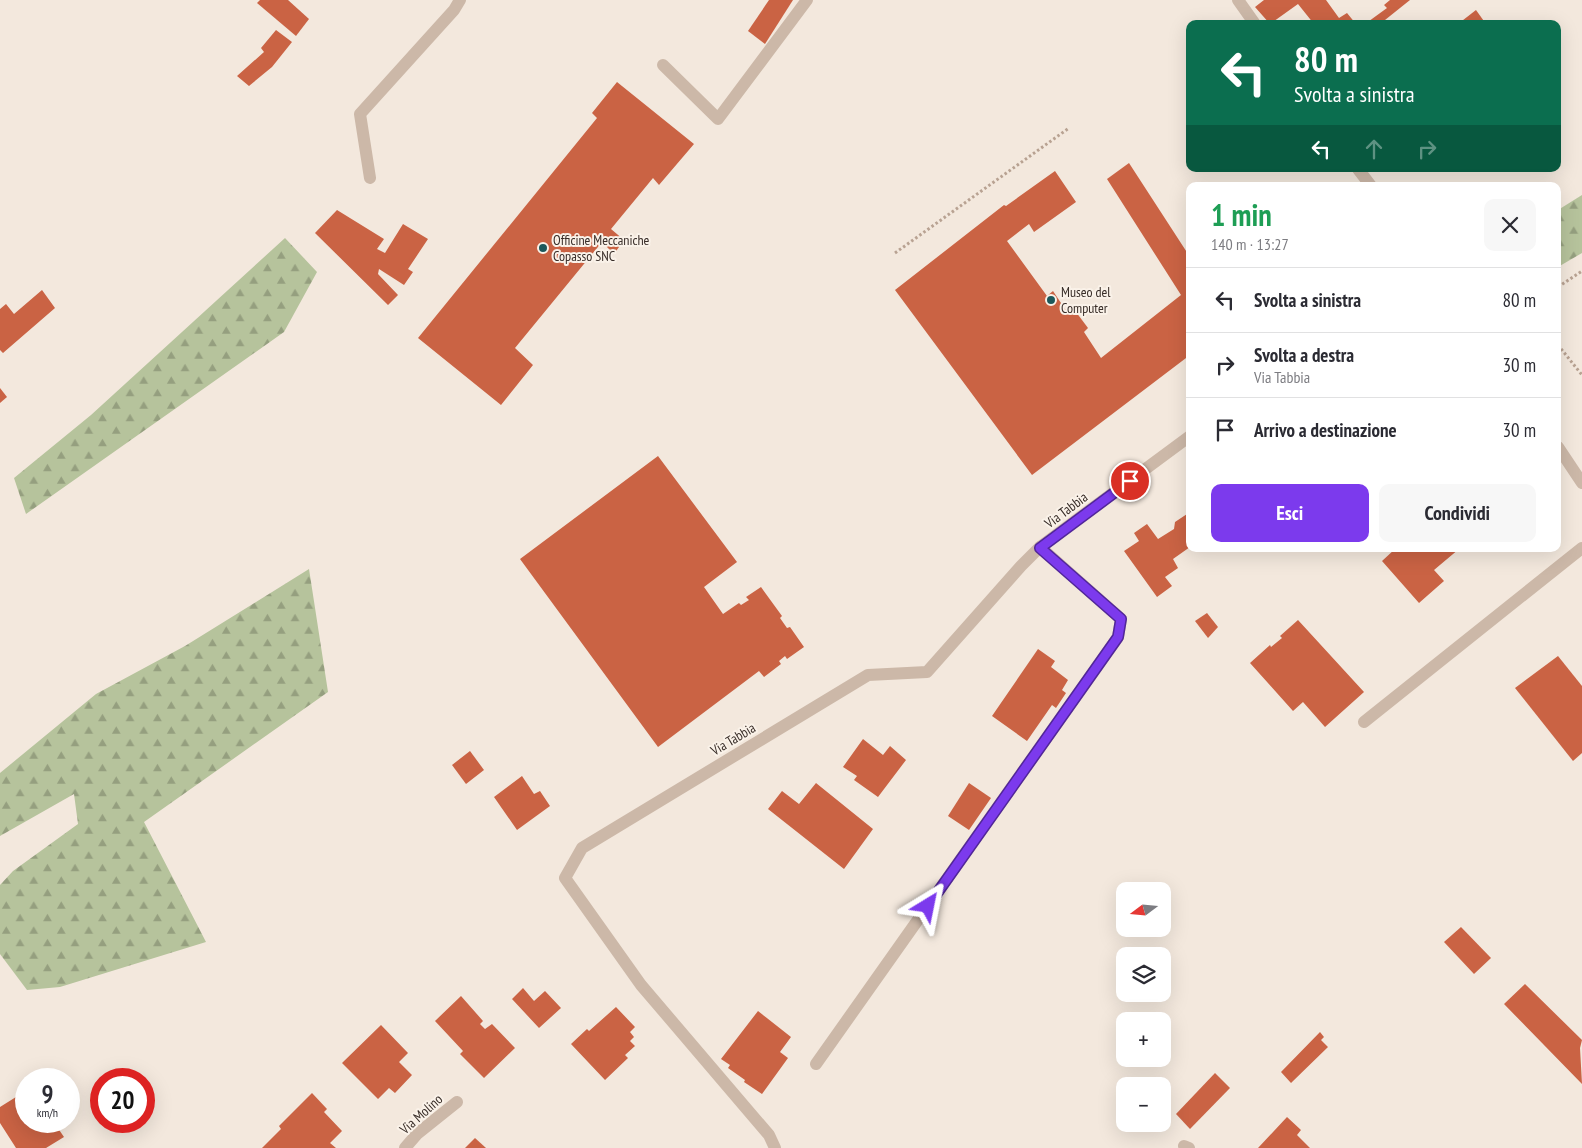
<!DOCTYPE html>
<html lang="it">
<meta charset="utf-8">
<style>
:root{--surface:#fff;--page:#f7f7f7;--text:#2b2b33;--muted:#7c7c81;--line:#e1e1e2;--accent:#7c3aed}
body{margin:0;font-family:"PT Sans Narrow",sans-serif;background:var(--page);color:var(--text);height:100vh;display:flex;flex-direction:column;font-size:19px;white-space:nowrap}
*{box-sizing:border-box;margin:0}
p{font-size:16px;color:var(--muted)}
.icon{flex:none;width:28px;height:28px;fill:none;stroke:currentColor;stroke-width:2;stroke-linecap:round;stroke-linejoin:round}
.map{position:relative;flex:1;overflow:hidden}
.sheet{position:absolute;left:1186px;top:182px;width:375px;height:370px;display:flex;flex-direction:column;background:var(--surface);border-radius:10px;box-shadow:0 5px 20px #0002}
.sheet>*{flex:none}
.hud{position:absolute;left:1186px;top:20px;width:375px;height:152px;border-radius:10px;box-shadow:0 5px 20px #0002;background:#0b6e4f;color:#fff;overflow:hidden}
.needle{width:32px;rotate:254deg}
.controls{position:absolute;left:1116px;top:882px;display:grid;gap:10px}
.controls a{display:grid;place-items:center;width:55px;height:55px;border-radius:10px;background:var(--surface);box-shadow:0 5px 20px #0002;font-size:25px}
.speed{position:absolute;left:15px;top:1068px;display:flex;gap:10px;font-size:25px;font-weight:700;text-align:center}
.speed>*{display:grid;place-content:center;width:65px;height:65px;border-radius:50%;background:var(--surface);box-shadow:0 5px 20px #0002;line-height:1}
.speed small{font-size:12px;font-weight:400}
.speed .limit{border:8px solid #d22;background:#fff;color:#111}
.pin{position:absolute;display:grid;place-items:center;width:42px;height:42px;color:#fff;margin:-21px;border:2px solid #fff;border-radius:50%;box-shadow:0 1px 5px #0007}
.me{position:absolute;width:55px;margin:-28px;rotate:35deg;stroke-linejoin:round;filter:drop-shadow(0 0 4px #0008)}
.turn{display:flex;align-items:center;gap:18px;height:105px;padding:0 25px;font-size:22px}
.turn .icon{width:65px;height:65px;stroke-width:2.5}
.turn b{display:block;font-size:35px;line-height:42px}
.lanes{display:flex;align-items:center;height:48px;padding:0 25px;background:#0003;justify-content:center;gap:25px;direction:ltr}
.lanes .off{opacity:.35}
.round{display:grid;place-items:center;flex:none;width:52px;height:52px;border-radius:10px;background:var(--page)}
.headline{display:flex;align-items:center;justify-content:space-between;height:85px;padding:0 25px}
h1{font-size:30px;font-weight:600;line-height:38px;color:#1e9e55}
.action{display:flex;gap:10px;margin-top:auto;padding:10px 25px}
.action a{flex:1;height:58px;border-radius:10px;background:var(--accent);color:#fff;font-size:20px;font-weight:600;line-height:58px;text-align:center}
.action a+a{background:var(--page);color:var(--text)}
ul{padding:0;list-style:none}
li{display:flex;align-items:center;gap:15px;height:65px;padding:0 25px;border-top:1px solid var(--line)}
li div{flex:1}
li b{display:block;font-size:19px}
li em{font-style:normal}
.map>svg:first-child{display:block}
.forest{fill:url(#forest-firs)}
.building{fill:#ca6344}
.lines{fill:none;stroke-linecap:round;stroke-linejoin:round}
.path{stroke:#b8a292;stroke-width:3;stroke-dasharray:2.5 2.5;stroke-linecap:butt}
.minor{stroke:#ccb8a8;stroke-width:12}
.route-casing{stroke:#51269a;stroke-width:12}
.route{stroke:#7c3aed;stroke-width:9}
.poi-dot{fill:#1c585b;stroke:#faf2e9;stroke-width:2}
.labels{text-anchor:middle;stroke-width:4;stroke-linejoin:round;paint-order:stroke}
.poi-label{font-size:14px;fill:#382d28;stroke:#faf2e9;text-anchor:start}
.street-label{font-size:14px;fill:#382d28;stroke:#faf2e9}
</style>
<div class="map">
<svg width="1582" height="1148" viewBox="0 0 1582 1148">
<defs>
<pattern id="forest-firs" width="22" height="20" patternUnits="userSpaceOnUse" patternTransform="scale(1.25)"><rect width="22" height="20" fill="#b6c39c"/><path d="M5 1l3.5 6h-7zM16 11l3.5 6h-7z" fill="#959f7f"/></pattern>
</defs>
<rect width="100%" height="100%" fill="#f3e8dd"/>
<g class="forest">
<path d="M1582,195V253L1558,267V210Z"/>
<path d="M285,238L317,272L284,332L26,514L14,478L91,415Z"/>
<path d="M309,569L328,692L144,822L206,942L60,987L27,990L0,954V885L13,871L78,824L74,794L0,836V773L96,694L185,646Z"/>
</g>
<g class="building">
<path d="M260,0H288L309,19L296,36L257,3Z"/>
<path d="M769,0H793L765,44L748,31Z"/>
<path d="M1264,0H1326L1339,18L1347,13L1356,24H1314L1298,4L1270,24L1255,7Z"/>
<path d="M1390,0H1410L1380,24H1365L1387,8L1384,5Z"/>
<path d="M1476,10L1486,24H1458Z"/>
<path d="M276,30L292,42L272,67L249,86L237,76L264,52L261,48Z"/>
<path d="M617,82L694,144L659,185L653,178L611,229L624,240L614,254L602,242L515,348L533,365L501,405L418,338L597,118L592,113Z"/>
<path d="M1129,163L1190,257V355L1032,475L895,290L1004,205L1006,206L1055,171L1076,202L1034,232L1029,224L1007,241L1047,296L1053,291L1067,312L1073,308L1088,328L1084,332L1101,358L1181,295L1107,179Z"/>
<path d="M337,210L384,239L377,249L385,253L403,224L428,239L408,269L413,272L404,285L379,269L378,274L398,295L388,305L315,233Z"/>
<path d="M42,290L55,308L3,353L0,350V309L6,304L14,314Z"/>
<path d="M0,388L7,397L0,403Z"/>
<path d="M658,456L737,562L704,587L723,614L739,603L741,605L749,600L746,597L761,587L782,616L780,618L787,628L790,627L804,647L787,659L785,656L779,661L781,664L764,677L759,671L658,747L520,559Z"/>
<path d="M1190,512V547L1173,559L1178,568L1165,577L1172,586L1157,597L1124,551L1139,541L1134,533L1147,524L1158,539L1174,529L1175,522Z"/>
<path d="M1395,549H1459L1434,570L1444,581L1419,603L1382,561Z"/>
<path d="M1207,613L1218,627L1208,638L1195,621Z"/>
<path d="M1298,620L1364,692L1325,727L1303,702L1293,711L1250,663L1270,645L1271,647L1282,638L1280,636Z"/>
<path d="M1038,649L1055,661L1051,667L1068,680L1062,690L1066,693L1056,708L1052,705L1027,741L992,716Z"/>
<path d="M1558,656L1582,686V753L1573,761L1515,688Z"/>
<path d="M863,739L883,755L890,746L906,760L878,797L854,780L857,776L843,767Z"/>
<path d="M470,751L484,770L466,784L452,765Z"/>
<path d="M522,776L534,794L540,791L550,806L517,830L494,797Z"/>
<path d="M816,783L873,829L844,869L768,809L782,791L799,804Z"/>
<path d="M969,783L991,798L969,830L948,816Z"/>
<path d="M1461,927L1491,958L1474,974L1444,942Z"/>
<path d="M1525,984L1582,1040L1580,1048L1582,1084L1504,1004Z"/>
<path d="M523,988L534,1001L545,991L561,1008L539,1028L512,999Z"/>
<path d="M461,996L483,1021L480,1024L485,1029L492,1024L515,1048L484,1078L460,1054L463,1051L435,1021Z"/>
<path d="M616,1007L635,1027L630,1032L634,1037L630,1041L635,1046L625,1055L628,1058L605,1080L571,1044L587,1029L589,1031Z"/>
<path d="M758,1011L791,1037L780,1052L788,1058L762,1094L744,1082L745,1080L728,1068L730,1065L721,1059Z"/>
<path d="M381,1025L408,1053L399,1062L412,1075L395,1093L389,1088L378,1099L342,1063Z"/>
<path d="M1320,1032L1324,1037L1321,1040L1328,1047L1291,1083L1281,1072Z"/>
<path d="M41,1072L45,1079H30Z"/>
<path d="M1215,1073L1230,1088L1190,1129L1176,1114Z"/>
<path d="M26,1081V1121H53L64,1137L46,1148H16L0,1123V1107L24,1092L20,1085Z"/>
<path d="M312,1093L327,1109L324,1112L342,1131L330,1143L336,1148H262L281,1129L279,1126Z"/>
<path d="M1287,1117L1301,1130L1297,1135L1310,1148H1258Z"/>
<path d="M475,1138L486,1148H465Z"/>
</g>
<g class="lines">
<g class="path">
<path d="M895,253L1069,128"/>
<path d="M1558,287L1582,271"/>
<path d="M1558,345L1582,375"/>
</g>
<g class="minor">
<path d="M1238,0L1255,24"/>
<path d="M663,65L718,119L807,0"/>
<path d="M1358,169L1371,186"/>
<path d="M370,178L360,114L454,10L460,0"/>
<path d="M1558,447L1582,483"/>
<path d="M1364,722L1582,548"/>
<path d="M816,1064L1118,637L1121,619L1040,547"/>
<path d="M1184,1146L1189,1148"/>
<path d="M405,1148L417,1134L457,1102"/>
<path d="M775,1148L769,1135L641,985L565,878L582,848L868,675L927,672L1021,566L1040,547L1190,436"/>
</g>
</g>
<g class="lines">
<defs>
<path id="route" d="M928,906L1118,637L1121,619L1040,548L1130,481"/>
</defs>
<use href="#route" class="route-casing"/>
<use href="#route" class="route"/>
</g>
<g class="poi-dot">
<circle cx="543" cy="248" r="5"/>
<circle cx="1051" cy="300" r="5"/>
</g>
<g class="labels">
<g class="poi-label">
<text x="553" y="245">Officine Meccaniche<tspan x="553" dy="16">Copasso SNC</tspan></text>
<text x="1061" y="297">Museo del<tspan x="1061" dy="16">Computer</tspan></text>
</g>
<g class="street-label">
<text transform="translate(1066 510) rotate(-37)" y="5">Via Tabbia</text>
<text transform="translate(733 739) rotate(-31)" y="5">Via Tabbia</text>
<text transform="translate(421 1114) rotate(-42)" y="5">Via Molino</text>
</g>
</g>
</svg>
<div class="controls">
<a><svg class="needle" viewBox="-14 -14 28 28"><path d="M0-13l5 13h-10z" fill="#e53935"/><path d="M0 13l5-13h-10z" fill="#7c7c81"/></svg></a>
<a><svg class="icon" aria-label="layers" viewBox="0 0 24 24"><path d="M12 4l9 5-9 5-9-5zM3 14l9 5 9-5"/></svg></a>
<a>+</a>
<a>−</a>
</div>
<div class="speed"><div>9<small>km/h</small></div><div class="limit">20</div></div>
<div class="pin" style="left:1130px;top:481px;background:#d93025"><svg class="icon" aria-label="arrive" viewBox="0 0 24 24"><path d="M6 21V4h12l-3 4 3 4H6"/></svg></div>
<svg class="me" style="left:928px;top:906px" viewBox="-20 -20 40 40"><path d="M0-17L14 15 0 8-14 15z" fill="#7c3aed" stroke="#fff" stroke-width="4"/></svg>
<div class="hud">
<div class="turn"><svg class="icon" aria-label="left" viewBox="0 0 24 24"><path d="M17 20v-9H6M10 6l-5 5 5 5"/></svg><div><b>80 m</b>Svolta a sinistra</div></div>
<div class="lanes"><svg class="icon" aria-label="left" viewBox="0 0 24 24"><path d="M17 20v-9H6M10 6l-5 5 5 5"/></svg><svg class="icon off" aria-label="ahead" viewBox="0 0 24 24"><path d="M12 20V5M6 11l6-6 6 6"/></svg><svg class="icon off" aria-label="right" viewBox="0 0 24 24"><path d="M7 20v-9h11M14 6l5 5-5 5"/></svg></div>
</div>
<section class="sheet">
<div class="headline"><div><h1>1 min</h1><p>140 m · 13:27</p></div><a class="round"><svg class="icon" aria-label="close" viewBox="0 0 24 24"><path d="M6 6l12 12M18 6L6 18"/></svg></a></div>
<ul>
<li><svg class="icon" aria-label="left" viewBox="0 0 24 24"><path d="M17 20v-9H6M10 6l-5 5 5 5"/></svg><div><b>Svolta a sinistra</b></div><em>80 m</em></li>
<li><svg class="icon" aria-label="right" viewBox="0 0 24 24"><path d="M7 20v-9h11M14 6l5 5-5 5"/></svg><div><b>Svolta a destra</b><p>Via Tabbia</p></div><em>30 m</em></li>
<li><svg class="icon" aria-label="arrive" viewBox="0 0 24 24"><path d="M6 21V4h12l-3 4 3 4H6"/></svg><div><b>Arrivo a destinazione</b></div><em>30 m</em></li>
</ul>
<div class="action"><a>Esci</a><a>Condividi</a></div>
</section>
</div>
